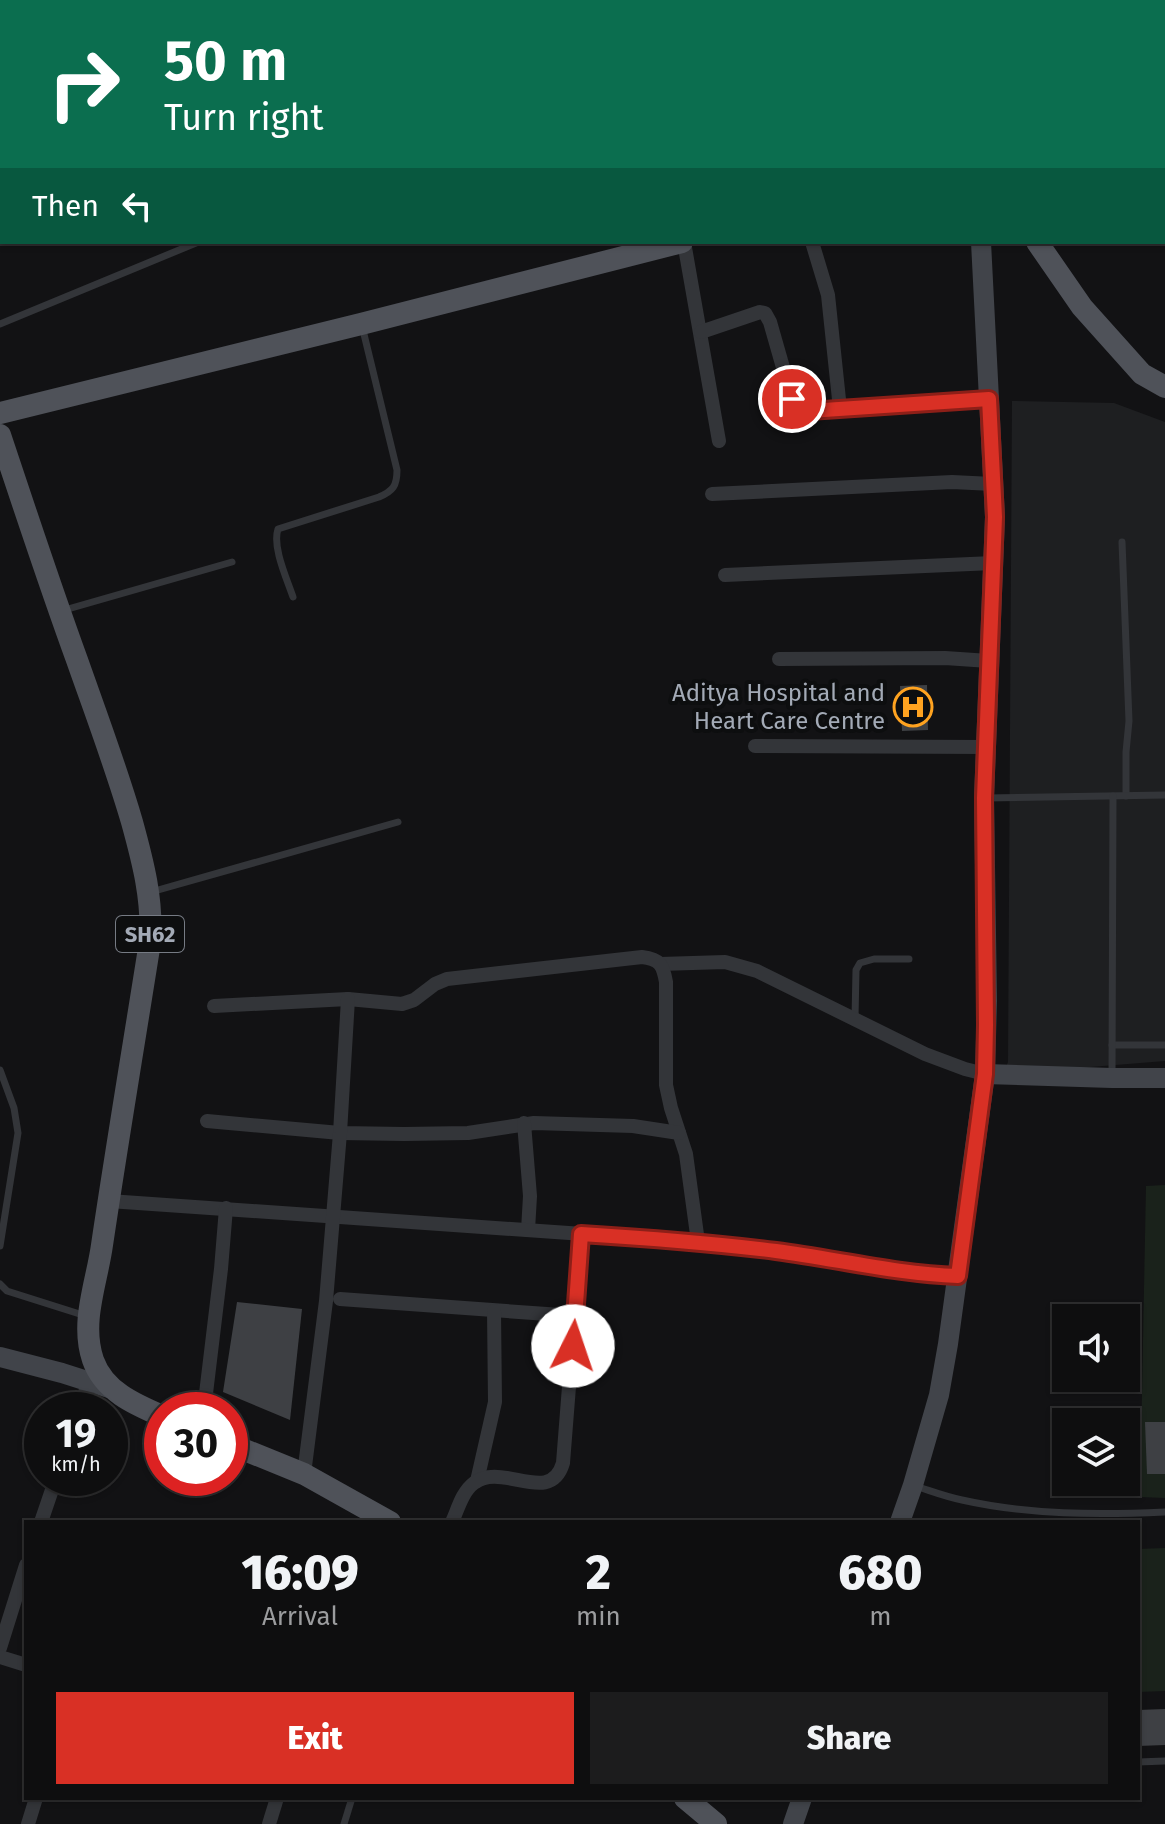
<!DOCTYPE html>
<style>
:root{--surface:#0e0e0f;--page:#1c1c1d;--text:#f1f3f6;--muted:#9b9c9e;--line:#2e2e2f;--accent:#d93025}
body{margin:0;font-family:"Fira Sans",sans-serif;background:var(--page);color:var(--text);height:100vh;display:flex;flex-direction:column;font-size:30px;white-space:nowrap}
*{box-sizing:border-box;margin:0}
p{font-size:26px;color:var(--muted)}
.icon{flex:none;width:44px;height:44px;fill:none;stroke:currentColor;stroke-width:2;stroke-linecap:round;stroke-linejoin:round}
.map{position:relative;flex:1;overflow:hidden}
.sheet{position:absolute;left:24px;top:1520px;width:1116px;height:280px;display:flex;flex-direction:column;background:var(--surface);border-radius:0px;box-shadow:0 2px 6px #0004,0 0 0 2px var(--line)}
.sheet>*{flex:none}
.top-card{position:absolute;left:0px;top:0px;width:1166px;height:244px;box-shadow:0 2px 6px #0004,0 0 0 2px var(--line);background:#0b6e4f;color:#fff;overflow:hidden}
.buttons{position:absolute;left:1052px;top:1304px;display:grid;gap:16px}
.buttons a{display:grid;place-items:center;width:88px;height:88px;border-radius:0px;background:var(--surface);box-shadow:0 2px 6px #0004,0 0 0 2px var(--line);font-size:40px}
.speed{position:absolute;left:24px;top:1392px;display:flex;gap:16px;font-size:40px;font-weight:700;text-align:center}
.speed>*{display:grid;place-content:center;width:104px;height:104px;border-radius:50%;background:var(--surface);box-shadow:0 2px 6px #0004,0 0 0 2px var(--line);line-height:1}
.speed small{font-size:20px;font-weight:400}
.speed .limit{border:12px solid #d22;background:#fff;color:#111}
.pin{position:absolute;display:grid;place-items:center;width:68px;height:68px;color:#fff;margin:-34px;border:4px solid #fff;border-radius:50%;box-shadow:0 2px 8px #0007}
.me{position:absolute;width:88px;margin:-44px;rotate:4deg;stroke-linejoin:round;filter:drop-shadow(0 0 6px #0008)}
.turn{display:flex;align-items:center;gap:28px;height:168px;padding:0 32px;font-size:36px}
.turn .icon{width:104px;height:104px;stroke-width:2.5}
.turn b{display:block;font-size:56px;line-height:68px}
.then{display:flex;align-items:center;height:76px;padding:0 32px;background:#0003;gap:16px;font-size:30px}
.eta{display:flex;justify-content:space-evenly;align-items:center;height:136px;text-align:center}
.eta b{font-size:48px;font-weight:800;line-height:56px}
.primary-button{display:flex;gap:16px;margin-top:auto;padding:16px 32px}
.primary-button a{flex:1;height:92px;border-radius:0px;background:var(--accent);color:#fff;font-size:32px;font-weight:800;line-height:92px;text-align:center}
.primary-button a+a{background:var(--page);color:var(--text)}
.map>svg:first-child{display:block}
.built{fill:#1e1f21}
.green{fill:#1a221b}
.building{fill:#3e4044}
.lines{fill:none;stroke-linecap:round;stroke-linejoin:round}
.lane{stroke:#333539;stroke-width:7}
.street{stroke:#333539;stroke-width:14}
.secondary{stroke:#41444a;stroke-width:20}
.primary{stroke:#4f5259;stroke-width:22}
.route-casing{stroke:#8d1f18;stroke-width:20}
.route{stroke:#d93025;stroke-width:14}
.labels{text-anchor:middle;stroke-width:8;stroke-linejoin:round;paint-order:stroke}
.shield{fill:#0d0e0f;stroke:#767b84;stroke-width:2}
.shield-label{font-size:22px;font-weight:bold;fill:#a3aab6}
.poi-label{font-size:24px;fill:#a3aab6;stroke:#0d0e0f;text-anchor:end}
</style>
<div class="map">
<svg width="1165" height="1824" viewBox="0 0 1165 1824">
<rect width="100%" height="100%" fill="#121214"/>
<path class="built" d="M1012,401L1114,403L1165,422V1061L1003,1074L1008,1062Z"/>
<g class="green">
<path d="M1165,1185V1498L1140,1497L1146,1186Z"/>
<path d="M1165,1548V1691L1138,1692V1549Z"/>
</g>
<g class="building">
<path d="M927,685L928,730L902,731L900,686Z"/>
<path d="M237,1302L302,1309L290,1420L223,1392Z"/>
<path d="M1145,1422H1165V1474H1147Z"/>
<path d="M1165,1709V1745L1138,1746V1710Z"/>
</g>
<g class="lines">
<g class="lane">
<path d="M0,115L2,114"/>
<path d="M0,324L196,243"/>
<path d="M1122,542L1129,721L1126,752V796"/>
<path d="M293,597C287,579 272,547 278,529L379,497C393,491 397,486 397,470L362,326"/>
<path d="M61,611L232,562"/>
<path d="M986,798L1165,795"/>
<path d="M151,892L398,822"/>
<path d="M855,1018L856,970L860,963L874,959H909"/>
<path d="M1112,1045H1165"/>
<path d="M0,1070L14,1108L18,1133L0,1246"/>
<path d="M1112,1076L1113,796"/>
<path d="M0,1284L7,1291L86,1316"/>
<path d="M915,1486C931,1491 946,1497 962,1500C1029,1515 1098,1515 1165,1512"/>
<path d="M1138,1762L1165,1761"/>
<path d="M344,1824L352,1798"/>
</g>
<g class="street">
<path d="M672,0V2"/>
<path d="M489,2L490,0"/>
<path d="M684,242L719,441"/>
<path d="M812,242L828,295L840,409"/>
<path d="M701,332L760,312L765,313L770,322L792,399L798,408L803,410L989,399"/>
<path d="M712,494L952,482L993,484"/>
<path d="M725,575L993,563"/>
<path d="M779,659L945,658L989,661"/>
<path d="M755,746L986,747"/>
<path d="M660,964L725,962L757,971L925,1054L965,1069L985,1074"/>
<path d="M214,1006L348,999L402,1004L414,1000L435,984L447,979L642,957C660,959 663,965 666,982V1085L671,1108L686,1154L698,1242"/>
<path d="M207,1121L340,1133L404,1134L468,1133L534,1123L633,1126L679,1133"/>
<path d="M524,1123L530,1196L528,1230"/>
<path d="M109,1201L698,1242L777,1251L927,1275L958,1276"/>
<path d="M340,1299L575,1316"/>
<path d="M79,1410L89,1381"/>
<path d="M204,1410L221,1269L226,1208"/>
<path d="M304,1474L326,1301L340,1133L348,999"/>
<path d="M477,1481L495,1402L494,1311"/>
<path d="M41,1522L56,1478"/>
<path d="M452,1522C458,1509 462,1492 474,1483C502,1461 550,1507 563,1463L581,1234"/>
<path d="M0,1648L26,1565"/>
<path d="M0,1657L26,1665"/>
<path d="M28,1824L36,1798"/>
<path d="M269,1824L277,1798"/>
</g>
<g class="secondary">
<path d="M942,0V2"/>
<path d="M985,1074L1112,1078H1165"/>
<path d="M0,1357L62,1373L112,1389"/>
<path d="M900,1522L913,1485L939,1395L948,1344L985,1074L987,1001L984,798L995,517L981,242"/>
<path d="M793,1824L802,1798"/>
</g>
<g class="primary">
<path d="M1037,242L1082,307L1142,374L1165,387"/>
<path d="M0,413L361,324L682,242"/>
<path d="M0,435C25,510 50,586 77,660C96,714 116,767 132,822C143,862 153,900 150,942C134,1043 117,1144 102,1245C97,1282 80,1322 93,1360C104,1391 134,1404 162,1416"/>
<path d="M230,1444L304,1474L390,1522"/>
<path d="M685,1798L716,1824"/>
</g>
</g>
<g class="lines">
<defs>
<path id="route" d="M573,1346L581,1234C646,1238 712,1243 776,1251C837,1259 897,1274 958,1276L985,1074L986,1025L984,798L995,517L989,399L809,411L798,408L792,399"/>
</defs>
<use href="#route" class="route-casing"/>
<use href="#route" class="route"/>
</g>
<defs>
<symbol id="hospital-ring" viewBox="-11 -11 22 22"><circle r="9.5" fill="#0d0e0f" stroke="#ffa320" stroke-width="1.5"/><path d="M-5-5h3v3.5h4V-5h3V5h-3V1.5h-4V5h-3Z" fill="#ffa320"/></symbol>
</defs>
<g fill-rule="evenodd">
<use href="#hospital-ring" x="891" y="685" width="44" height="44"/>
</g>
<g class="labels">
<rect class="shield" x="116" y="916" width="68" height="36" rx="6"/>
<g class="shield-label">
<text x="150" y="942">SH62</text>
</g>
<g class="poi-label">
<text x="885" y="701">Aditya Hospital and<tspan x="885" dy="28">Heart Care Centre</tspan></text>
</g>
</g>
</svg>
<div class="buttons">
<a><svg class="icon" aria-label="sound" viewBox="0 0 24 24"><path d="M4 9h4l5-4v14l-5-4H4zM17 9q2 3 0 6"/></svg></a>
<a><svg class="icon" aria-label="layers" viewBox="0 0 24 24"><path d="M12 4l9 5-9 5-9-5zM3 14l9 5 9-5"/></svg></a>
</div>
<div class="speed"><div>19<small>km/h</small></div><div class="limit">30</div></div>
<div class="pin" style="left:792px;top:399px;background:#d93025"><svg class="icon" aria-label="arrive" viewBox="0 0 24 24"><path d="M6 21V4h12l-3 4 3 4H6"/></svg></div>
<svg class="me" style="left:573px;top:1346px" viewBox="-20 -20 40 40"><circle r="19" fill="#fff"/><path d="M0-13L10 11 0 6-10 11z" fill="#d93025"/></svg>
<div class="top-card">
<div class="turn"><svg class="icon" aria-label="right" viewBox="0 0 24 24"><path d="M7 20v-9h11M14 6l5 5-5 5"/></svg><div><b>50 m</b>Turn right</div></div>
<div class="then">Then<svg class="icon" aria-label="left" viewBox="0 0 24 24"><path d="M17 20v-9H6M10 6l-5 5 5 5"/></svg></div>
</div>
<section class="sheet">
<div class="eta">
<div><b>16:09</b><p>Arrival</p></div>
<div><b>2</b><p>min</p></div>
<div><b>680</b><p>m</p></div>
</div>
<div class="primary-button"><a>Exit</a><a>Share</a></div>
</section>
</div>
